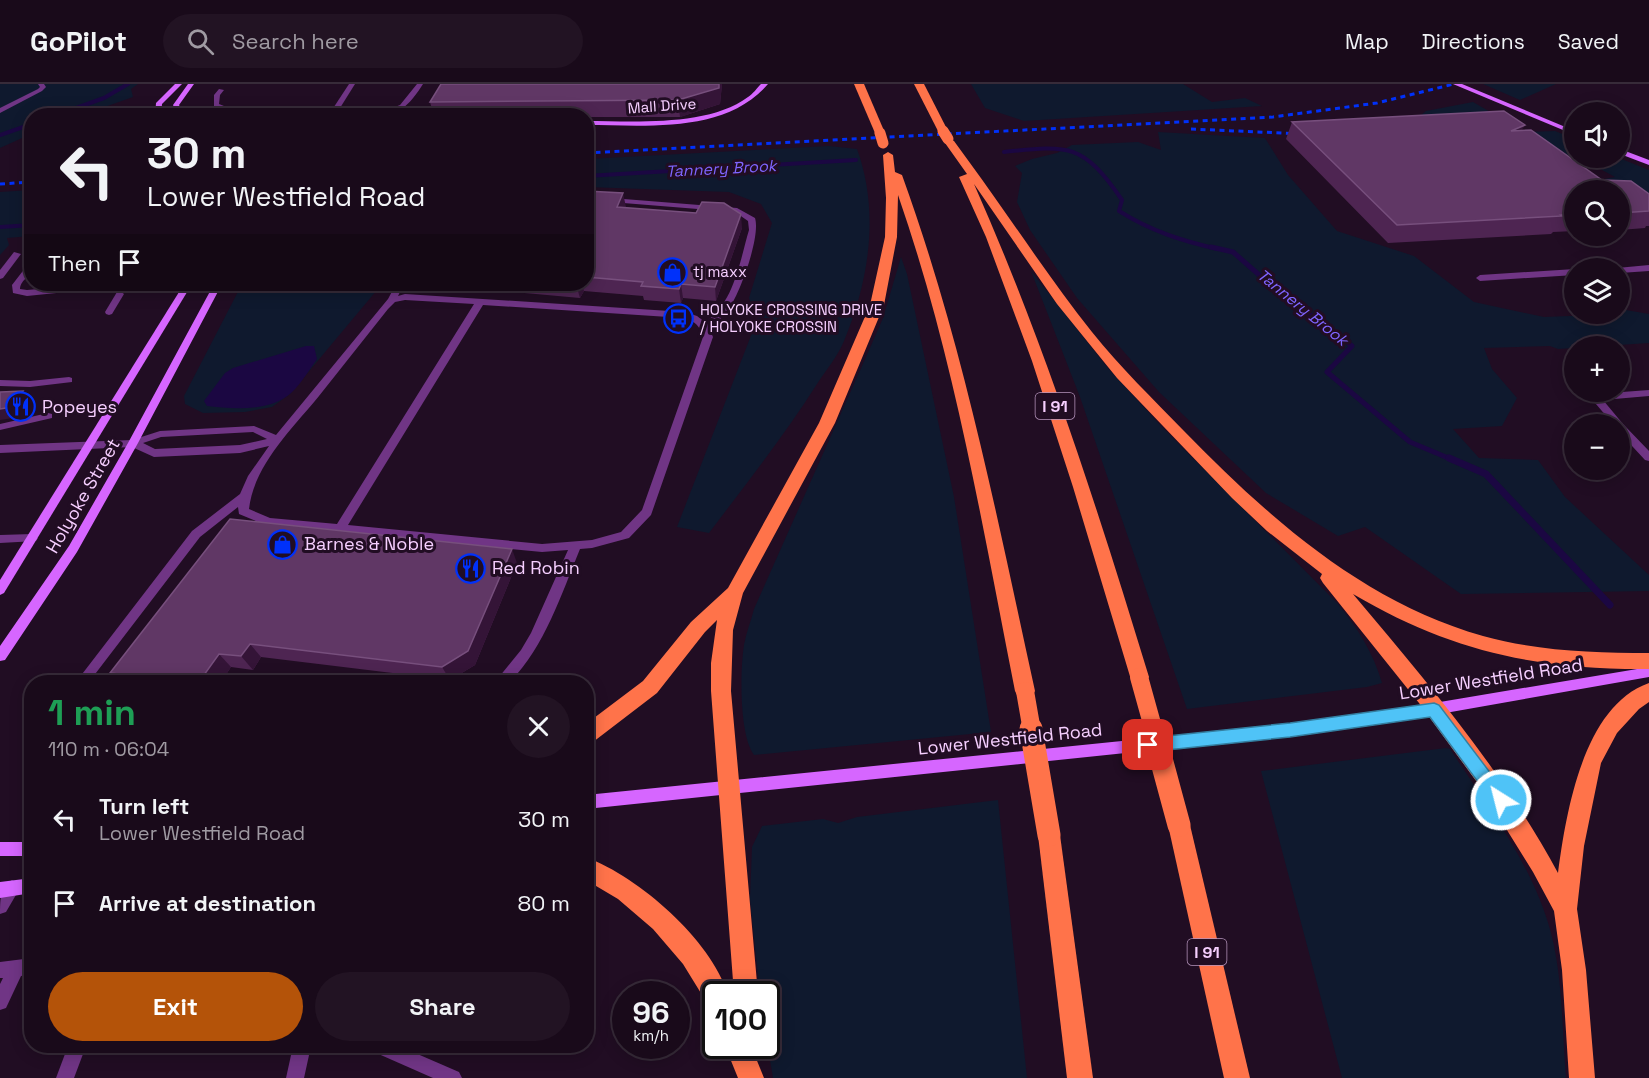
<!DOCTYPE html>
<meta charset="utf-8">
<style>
:root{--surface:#190a1a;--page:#221323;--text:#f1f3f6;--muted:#9f9aa2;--line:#372b39;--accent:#b45309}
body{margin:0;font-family:"Space Grotesk",sans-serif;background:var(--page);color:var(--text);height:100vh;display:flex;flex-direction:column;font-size:22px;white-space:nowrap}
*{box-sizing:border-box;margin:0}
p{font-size:20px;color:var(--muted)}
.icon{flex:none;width:33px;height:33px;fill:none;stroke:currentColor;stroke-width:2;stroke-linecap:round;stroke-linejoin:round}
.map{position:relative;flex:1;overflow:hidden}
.details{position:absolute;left:24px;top:591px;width:570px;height:378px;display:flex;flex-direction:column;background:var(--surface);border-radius:24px;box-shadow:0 3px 15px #0003,0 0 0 2px var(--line)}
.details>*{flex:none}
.hud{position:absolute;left:24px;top:24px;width:570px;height:183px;border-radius:24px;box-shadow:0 3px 15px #0003,0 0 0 2px var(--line);background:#190a1a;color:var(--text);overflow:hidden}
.controls{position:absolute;left:1564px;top:18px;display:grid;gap:12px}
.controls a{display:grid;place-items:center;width:66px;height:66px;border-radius:50%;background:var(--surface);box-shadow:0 3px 15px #0003,0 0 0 2px var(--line);font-size:30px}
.speed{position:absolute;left:612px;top:897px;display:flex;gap:12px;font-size:30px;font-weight:700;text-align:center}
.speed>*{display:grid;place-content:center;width:78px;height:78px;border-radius:50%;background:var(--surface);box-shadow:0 3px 15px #0003,0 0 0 2px var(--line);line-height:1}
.speed small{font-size:15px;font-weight:400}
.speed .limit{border:3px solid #111;border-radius:9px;background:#fff;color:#111}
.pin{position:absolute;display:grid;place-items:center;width:51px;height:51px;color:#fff;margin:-26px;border-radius:12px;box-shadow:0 3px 9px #0006}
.me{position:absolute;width:66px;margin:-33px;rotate:324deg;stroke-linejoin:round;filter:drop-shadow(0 0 4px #0008)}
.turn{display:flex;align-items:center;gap:21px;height:126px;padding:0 24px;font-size:27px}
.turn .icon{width:78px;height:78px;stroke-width:2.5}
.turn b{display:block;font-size:42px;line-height:51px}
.then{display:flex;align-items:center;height:57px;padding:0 24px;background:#0003;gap:12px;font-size:22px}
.round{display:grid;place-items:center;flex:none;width:63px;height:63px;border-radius:32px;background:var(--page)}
.summary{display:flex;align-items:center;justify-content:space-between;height:102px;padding:0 24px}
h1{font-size:36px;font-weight:600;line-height:45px;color:#1e9e55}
.button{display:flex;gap:12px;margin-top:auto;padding:12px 24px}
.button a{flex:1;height:69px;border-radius:36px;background:var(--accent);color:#fff;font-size:24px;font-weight:600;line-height:69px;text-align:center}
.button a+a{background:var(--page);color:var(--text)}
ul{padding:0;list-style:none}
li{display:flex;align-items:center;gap:18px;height:84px;padding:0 24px}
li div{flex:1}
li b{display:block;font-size:22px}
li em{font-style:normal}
header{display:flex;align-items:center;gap:36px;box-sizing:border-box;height:84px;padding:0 30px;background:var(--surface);border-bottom:2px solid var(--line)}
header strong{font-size:28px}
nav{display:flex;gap:33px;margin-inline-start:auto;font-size:21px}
.search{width:420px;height:54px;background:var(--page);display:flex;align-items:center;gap:15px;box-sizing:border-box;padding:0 21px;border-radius:33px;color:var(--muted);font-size:22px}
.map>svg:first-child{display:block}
.green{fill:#0f192e}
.water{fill:#1b0742}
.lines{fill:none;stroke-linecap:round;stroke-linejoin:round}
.stream-far2{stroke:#1b0742;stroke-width:4}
.stream-far1{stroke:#1b0742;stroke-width:5}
.stream{stroke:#1b0742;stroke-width:7}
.lane{fill:#703585;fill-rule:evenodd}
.secondary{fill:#d666ff;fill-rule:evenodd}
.highway{fill:#ff734a;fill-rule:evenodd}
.rail{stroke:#0031fa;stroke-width:3;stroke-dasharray:5 4.5;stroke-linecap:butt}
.highway-bridge-far2{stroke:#ff734a;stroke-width:11}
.highway-bridge-far1{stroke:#ff734a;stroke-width:18}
.highway-bridge{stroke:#ff734a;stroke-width:23}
.wall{fill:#4e2552}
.shaded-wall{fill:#341437}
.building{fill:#603765;stroke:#774f7d;stroke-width:1.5}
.route{fill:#4fc3f7;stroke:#337fa1;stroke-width:1.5}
.labels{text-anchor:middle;stroke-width:6;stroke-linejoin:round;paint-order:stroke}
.far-street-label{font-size:15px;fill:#f6cfff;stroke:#210d23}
.far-poi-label{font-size:15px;fill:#f6cfff;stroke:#210d23;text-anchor:start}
.far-water-label{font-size:16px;font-style:italic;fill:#7f65ff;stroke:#210d23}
.shield{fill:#210d23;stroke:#b695bd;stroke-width:1.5}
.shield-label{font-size:16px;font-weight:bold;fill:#f6cfff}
.poi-label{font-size:18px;fill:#f6cfff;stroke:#210d23;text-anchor:start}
.street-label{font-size:18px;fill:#f6cfff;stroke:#210d23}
</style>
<header>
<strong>GoPilot</strong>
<div class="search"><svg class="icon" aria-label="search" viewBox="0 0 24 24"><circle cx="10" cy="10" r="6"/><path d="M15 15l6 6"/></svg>Search here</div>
<nav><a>Map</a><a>Directions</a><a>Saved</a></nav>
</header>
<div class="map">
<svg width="1649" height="994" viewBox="0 0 1649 994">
<rect width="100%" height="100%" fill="#210d23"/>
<g class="green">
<path d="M0,0H138L131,5L133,13L82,31L32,32L31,50L0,64Z"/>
<path d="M971,0H1183L1212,18L1245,14L1262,22L1024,37L985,24Z"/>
<path d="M1483,0H1556L1520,16Z"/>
<path d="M1473,18L1525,48L1555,47L1575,55L1576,74L1565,75L1599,96L1615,93L1580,74H1619L1649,86V137L1620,106L1421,31L1426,27Z"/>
<path d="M1158,48L1265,54L1288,91L1337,147L1414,172L1474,218L1544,233L1620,230V225L1649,230V259L1558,265L1550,262L1484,264L1492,285L1517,314L1502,342L1453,345L1479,374L1538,376L1565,413L1649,491V507L1461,510L1365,443L1338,452L1266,409L1159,308L1077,214L1030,146L1017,118L1022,89L1015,82L1032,75L1057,69L1072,61L1138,58L1161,66Z"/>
<path d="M829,62L857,65C880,128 869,197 844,257C838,272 826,286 817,300C784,352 746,400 709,449L677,443L757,236L749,214L772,139L761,120L729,108L587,103V75Z"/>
<path d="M31,106V152L7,154L9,161L0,171V108Z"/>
<path d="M901,173L907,190L954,413L991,648L754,671C739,651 740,586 744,561C746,549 751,537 754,525L866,273L883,234Z"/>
<path d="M1031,187L1107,283L1161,342L1338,520C1358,545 1373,568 1382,599L1367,603L1187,625L1080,313Z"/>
<path d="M242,200H382L290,310L272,323L245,328L203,329L185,320L184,312Z"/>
<path d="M1446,664L1450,665C1488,723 1533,781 1551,849C1563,895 1562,946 1566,994H1342L1261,687Z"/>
<path d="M998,716L1027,994H773L767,958L766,910H760L750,815L752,763L762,742L823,735L838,739L857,733Z"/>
</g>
<path class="water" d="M306,262H314L317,275C309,286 301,300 291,309C270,328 232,325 207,322L204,317L225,289L233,284Z"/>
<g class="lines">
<g class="stream-far2">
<path d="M54,32L104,14L128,0"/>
<path d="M0,51L32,40"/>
<path d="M1004,68C1069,61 1083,59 1122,116L1119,127C1151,147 1182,157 1218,165"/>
<path d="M586,92L856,76"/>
<path d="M0,143L32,141"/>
</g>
<path class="stream-far1" d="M1211,163L1233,168L1273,203L1352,262L1327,288L1410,358L1453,376"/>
<path class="stream" d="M1449,374L1486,390L1610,521"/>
<g class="lane">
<path d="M38,0H44L46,3L42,7L0,29V24L38,5L40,3Z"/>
<path d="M349,0H355L335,32H328Z"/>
<path d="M417,0H423C409,22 399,32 372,32L400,21Z"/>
<path d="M219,5L224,6L220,11L219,20L249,32L234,31L214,22V11Z"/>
<path d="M586,112L737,124L755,134C761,153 739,212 727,228C721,235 716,239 709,244L713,253L651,431L629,454L592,464L580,465C561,511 545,562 510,598H495L521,566L531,549L568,466L542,468L268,442L239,430L238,423L200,453L89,598H76L192,447L240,410L248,392L269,362L240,369L154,373L132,363L0,369V361L132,356L160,347L254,342L276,351L388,215L396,200H404L398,212L405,210L685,228L697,232L705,238C734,220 740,176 749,146L748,137L735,128L586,116ZM405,216L474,220L337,440L270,434L249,425C254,381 292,345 319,312C342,283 365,254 388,225L395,218ZM483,221L684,234C695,237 700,242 703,253L642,426L621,448L592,456L542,460L348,441ZM253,348L267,355L240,361L155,365L143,359L161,353Z"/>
<path d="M14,168L21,170L3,194L0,195V186Z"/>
<path d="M29,179H32C32,194 21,194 20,205L27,206L94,200H119L115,203L27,212L13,209L12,201Z"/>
<path d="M1649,181V187L1620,189V184H1617Z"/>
<path d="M1575,185V191L1480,197L1476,194L1480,191Z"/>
<path d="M120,207L124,210L112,230L109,231L106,230L105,228L117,208Z"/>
<path d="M69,293L72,294V298L30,303L0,302V296L30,297Z"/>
<path d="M1649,306V312L1603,316L1623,340L1649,367V377L1645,376L1620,349V340H1613L1590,313L1595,310Z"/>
<path d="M48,329L52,330V334L0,346V340Z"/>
<path d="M32,450L38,454L36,457L0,459V451Z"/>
<path d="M12,796L17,799L20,804L6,828L0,830C0,817 0,802 12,796Z"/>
<path d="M32,874V890L21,892L6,924L0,926V900L3,894H0V878Z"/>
<path d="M68,962H86L74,994H56Z"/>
<path d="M293,962H311L304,994H286Z"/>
<path d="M371,962H399L459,988L462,994H433L374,968Z"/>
</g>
<g class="secondary">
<path d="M175,0H182L162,20L161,32H155L156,19Z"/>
<path d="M188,0H194L179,21L185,32H178L173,21Z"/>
<path d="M761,0H768C725,50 646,41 586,41V37C634,37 708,43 748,13C753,10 757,4 761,0Z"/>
<path d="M1453,0H1462L1575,47V51Z"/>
<path d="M1620,65L1649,76V81L1620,70Z"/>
<path d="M184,200H192L4,509L0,511V496Z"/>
<path d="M214,200H222L138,359L77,468L5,576L0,577V562L69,462L128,359Z"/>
<path d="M1649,583V593L1434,631L1290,652L586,725V711L1290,640L1434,619Z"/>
<rect x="0" y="758" width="32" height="14"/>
<path d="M32,794V809L0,814V798Z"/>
</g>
<g class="highway">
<path d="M854,0H864L885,49L884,51L875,49Z"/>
<path d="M914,0H924L948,47L947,49L938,47Z"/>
<path d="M950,56L954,57L970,79C1011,135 1049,194 1092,248C1120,283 1153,315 1184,347C1269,434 1363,518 1483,552C1537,567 1593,569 1649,569V585C1536,586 1450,567 1353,510C1427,598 1503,687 1558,789C1566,729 1583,622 1649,599V618L1639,625L1617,649L1601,679L1584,762L1577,825L1586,886L1595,994H1569L1562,886L1554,827L1533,788L1479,701L1419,619L1323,499L1320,494L1322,490L1267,447L1232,414L1117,294L1057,220L974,100C1045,260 1098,426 1149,593L1146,599L1139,601L1132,599L1073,403L1032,277L986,153L959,93L967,90L945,59Z"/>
<path d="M888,68L893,71L895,88L902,91C963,259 997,433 1035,607L1032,613L1025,615L1018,613L1015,607C982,440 954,272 898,111L897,153L884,221L835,339L743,509L733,546L731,607L758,910H734L711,607V579L717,536L705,548L657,609L593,658L586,661V640L643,597L691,538L728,504L819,339L870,221L885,153L886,114L883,71Z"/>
<path d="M1179,731L1187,734L1190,741L1250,994H1224L1168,741L1171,734Z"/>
<path d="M1049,740L1057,744L1060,751L1093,994H1067L1038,751L1041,744Z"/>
<path d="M586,773C640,794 710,855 728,910H716V922L707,919L683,880L653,845L618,815L586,796Z"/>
<path d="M725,962H751L764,994H738Z"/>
</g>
<g class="rail">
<path d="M1191,45L1304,50"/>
<path d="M586,69L1273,33L1377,19L1454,0"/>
<path d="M0,100L32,98"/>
</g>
<g class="highway-bridge-far2">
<path d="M943,47L948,55"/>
<path d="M880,49L883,59"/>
</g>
<g class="highway-bridge-far1">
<path d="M1139,593L1154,647"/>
<path d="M1025,607L1032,647"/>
</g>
<g class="highway-bridge">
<path d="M1031,645L1049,751"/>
<path d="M1153,645L1179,741"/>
</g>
</g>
<g class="wall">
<path d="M441,0H722L720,20L680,33H586V32H434L430,18Z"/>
<path d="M1292,38L1522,46L1602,96L1649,110V142H1646L1645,144L1620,146V106H1575V147L1553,148L1551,150L1388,159L1286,55Z"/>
<path d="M586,107L626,123L625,124L742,144L716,217L683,214L681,219L644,216L643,212L584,207L580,214L426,200H586Z"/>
<path d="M32,181V194L27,187Z"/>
<path d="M36,200H61L37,202Z"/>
<path d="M517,479L475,581L450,596L261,573L253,586L231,583L221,598H121L110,589Z"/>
</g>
<g class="shaded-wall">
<path d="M719,0H722L720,20L680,33L678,16Z"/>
<path d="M1525,41L1515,58L1511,47Z"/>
<path d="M623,109L626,123L619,137L617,123Z"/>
<path d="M741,130L742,144L716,217L715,203Z"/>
<path d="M576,200H582L584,207L580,214Z"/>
<path d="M681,200L683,214L681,219L679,205Z"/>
<path d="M23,307L32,316L20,333L0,336V325Z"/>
<path d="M512,465L517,479L475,581L450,596L442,583Z"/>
<path d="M250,560L261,573L253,586L241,572Z"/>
<path d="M219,570L231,583L221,598H199Z"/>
</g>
<g class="building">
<path d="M441,0H719V4L678,16L430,18Z"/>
<path d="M1504,27L1525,41L1511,47L1531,46L1602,96L1631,97L1649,110V127L1620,129V106H1575V130L1561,131L1563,132L1397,141L1292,38Z"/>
<path d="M586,107L623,109L617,123L696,129L702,118L724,119L741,130L715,203L681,200L679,205L641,202L643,198L586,193Z"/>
<path d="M32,181V187H27Z"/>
<path d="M23,307L12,323L0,325V308Z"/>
<path d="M230,435L512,465L468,567L442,583L250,560L241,572L219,570L199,598H189L110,589Z"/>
</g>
<path class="route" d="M1434,619L1439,621L1507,711L1509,716L1507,721L1501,724L1495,721L1430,633L1290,653L1148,668L1143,666L1140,661L1143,656L1148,654L1290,639Z"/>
<defs>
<symbol id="shop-ring" viewBox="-11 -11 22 22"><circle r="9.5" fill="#210d23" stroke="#0031fa" stroke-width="1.5"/><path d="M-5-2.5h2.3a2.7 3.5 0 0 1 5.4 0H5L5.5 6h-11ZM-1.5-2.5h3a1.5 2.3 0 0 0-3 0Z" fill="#0031fa"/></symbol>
<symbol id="bus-ring" viewBox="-11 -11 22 22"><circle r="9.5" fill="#210d23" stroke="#0031fa" stroke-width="1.5"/><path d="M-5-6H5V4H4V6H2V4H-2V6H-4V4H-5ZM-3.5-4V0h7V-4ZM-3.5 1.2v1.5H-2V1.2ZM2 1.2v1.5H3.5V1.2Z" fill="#0031fa"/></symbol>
<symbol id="restaurant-ring" viewBox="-11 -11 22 22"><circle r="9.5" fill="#210d23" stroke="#0031fa" stroke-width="1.5"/><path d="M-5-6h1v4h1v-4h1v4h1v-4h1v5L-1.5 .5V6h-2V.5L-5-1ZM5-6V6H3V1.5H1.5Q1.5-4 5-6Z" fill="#0031fa"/></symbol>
</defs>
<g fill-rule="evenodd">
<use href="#shop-ring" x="656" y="172" width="33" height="33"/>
<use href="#bus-ring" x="662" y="218" width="33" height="33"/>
<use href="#restaurant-ring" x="4" y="306" width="33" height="33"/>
<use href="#shop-ring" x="266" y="444" width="33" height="33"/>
<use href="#restaurant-ring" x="454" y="468" width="33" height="33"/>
</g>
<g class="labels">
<g class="far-street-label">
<text transform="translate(662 22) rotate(-4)" y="5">Mall Drive</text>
</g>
<g class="far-poi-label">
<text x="693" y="193">tj maxx</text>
<text x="700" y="231">HOLYOKE CROSSING DRIVE<tspan x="700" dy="17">/ HOLYOKE CROSSIN</tspan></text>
</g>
<g class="far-water-label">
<text transform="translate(721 84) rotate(-3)" y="6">Tannery Brook</text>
<text transform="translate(1303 223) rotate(39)" y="6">Tannery Brook</text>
</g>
<g class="shield">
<rect x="1035.5" y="309" width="39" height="26" rx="4.5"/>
<rect x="1187.5" y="855" width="39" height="26" rx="4.5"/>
</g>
<g class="shield-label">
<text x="1055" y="328">I 91</text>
<text x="1207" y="874">I 91</text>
</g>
<g class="poi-label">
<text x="42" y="329">Popeyes</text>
<text x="304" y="466">Barnes &amp; Noble</text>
<text x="492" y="490">Red Robin</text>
</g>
<g class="street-label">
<text transform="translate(83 412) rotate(-60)" y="6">Holyoke Street</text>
<text transform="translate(1491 595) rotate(-9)" y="6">Lower Westfield Road</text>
<text transform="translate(1010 655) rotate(-6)" y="6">Lower Westfield Road</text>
</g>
</g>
</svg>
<div class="controls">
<a><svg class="icon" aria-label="sound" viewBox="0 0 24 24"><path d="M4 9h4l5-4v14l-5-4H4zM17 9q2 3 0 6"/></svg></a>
<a><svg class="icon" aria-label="search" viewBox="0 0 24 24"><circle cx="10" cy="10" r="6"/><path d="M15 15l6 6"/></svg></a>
<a><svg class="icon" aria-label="layers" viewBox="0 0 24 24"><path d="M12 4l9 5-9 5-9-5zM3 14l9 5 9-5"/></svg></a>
<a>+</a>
<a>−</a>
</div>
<div class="speed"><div>96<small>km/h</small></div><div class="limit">100</div></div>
<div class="pin" style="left:1148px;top:661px;background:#d93025"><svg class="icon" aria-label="arrive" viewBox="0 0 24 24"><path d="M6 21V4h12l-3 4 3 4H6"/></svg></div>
<svg class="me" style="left:1501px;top:716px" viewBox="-20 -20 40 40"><circle r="17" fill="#4fc3f7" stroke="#fff" stroke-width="3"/><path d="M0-11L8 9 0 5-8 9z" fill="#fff"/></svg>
<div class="hud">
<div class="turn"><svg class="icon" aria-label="left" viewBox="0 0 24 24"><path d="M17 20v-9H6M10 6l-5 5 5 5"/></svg><div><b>30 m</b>Lower Westfield Road</div></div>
<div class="then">Then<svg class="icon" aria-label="arrive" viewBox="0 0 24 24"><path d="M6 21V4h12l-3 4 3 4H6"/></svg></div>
</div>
<section class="details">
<div class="summary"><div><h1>1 min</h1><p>110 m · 06:04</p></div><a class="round"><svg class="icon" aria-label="close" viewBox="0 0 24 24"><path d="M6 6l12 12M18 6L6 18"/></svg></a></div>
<ul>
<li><svg class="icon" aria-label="left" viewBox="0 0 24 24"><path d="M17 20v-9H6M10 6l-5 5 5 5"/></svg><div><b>Turn left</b><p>Lower Westfield Road</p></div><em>30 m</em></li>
<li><svg class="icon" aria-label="arrive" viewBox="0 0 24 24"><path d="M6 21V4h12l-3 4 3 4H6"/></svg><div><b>Arrive at destination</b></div><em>80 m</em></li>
</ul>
<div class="button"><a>Exit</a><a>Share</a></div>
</section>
</div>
